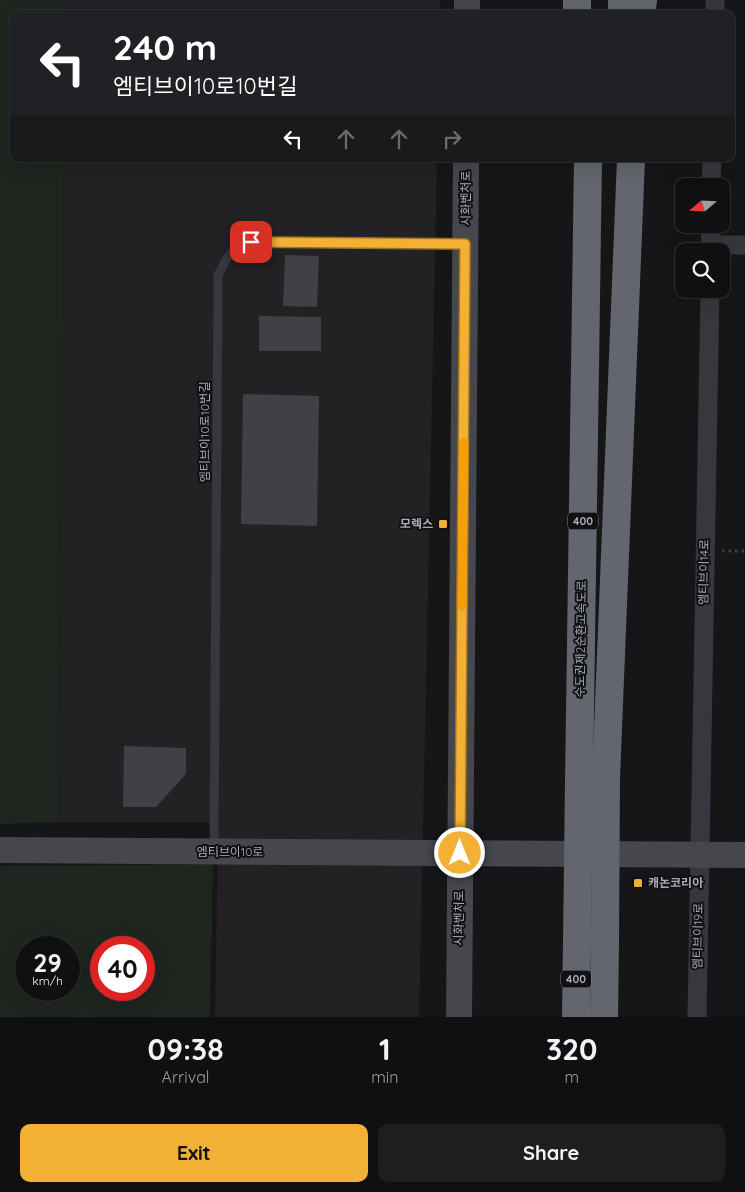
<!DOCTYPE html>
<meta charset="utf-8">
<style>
:root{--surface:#101012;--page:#1e1e20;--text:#f1f3f6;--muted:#9c9d9f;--line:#303032;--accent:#f2b134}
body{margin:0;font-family:Quicksand,"Noto Sans KR",sans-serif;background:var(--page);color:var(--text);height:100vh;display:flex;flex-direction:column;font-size:19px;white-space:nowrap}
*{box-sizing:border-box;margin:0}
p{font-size:16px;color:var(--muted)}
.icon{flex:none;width:28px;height:28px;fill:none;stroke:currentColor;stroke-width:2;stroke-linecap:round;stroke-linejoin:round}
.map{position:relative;height:1017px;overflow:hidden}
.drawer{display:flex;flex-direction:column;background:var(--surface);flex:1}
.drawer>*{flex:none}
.top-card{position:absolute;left:10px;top:10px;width:725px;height:152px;border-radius:10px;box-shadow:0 5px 20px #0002,0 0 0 1px var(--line);background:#202124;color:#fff;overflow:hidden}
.needle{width:32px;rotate:251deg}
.controls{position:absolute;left:675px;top:178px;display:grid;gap:10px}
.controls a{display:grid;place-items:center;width:55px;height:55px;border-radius:10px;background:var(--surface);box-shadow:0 5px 20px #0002,0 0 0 1px var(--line);font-size:25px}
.speed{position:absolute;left:15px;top:936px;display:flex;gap:10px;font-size:25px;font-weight:700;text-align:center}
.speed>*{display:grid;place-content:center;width:65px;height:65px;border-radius:50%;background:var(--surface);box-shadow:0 5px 20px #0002,0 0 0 1px var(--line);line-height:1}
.speed small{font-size:12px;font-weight:400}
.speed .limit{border:8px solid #d22;background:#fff;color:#111}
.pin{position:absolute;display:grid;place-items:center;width:42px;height:42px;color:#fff;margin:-21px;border-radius:10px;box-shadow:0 2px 8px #0006}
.me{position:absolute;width:55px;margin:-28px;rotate:0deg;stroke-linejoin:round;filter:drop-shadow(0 0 4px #0008)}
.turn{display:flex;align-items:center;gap:18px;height:105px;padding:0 20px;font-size:22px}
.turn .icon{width:65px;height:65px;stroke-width:2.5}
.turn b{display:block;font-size:35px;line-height:42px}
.lanes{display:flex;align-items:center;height:48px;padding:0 20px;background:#0003;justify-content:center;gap:25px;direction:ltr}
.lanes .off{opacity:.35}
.eta{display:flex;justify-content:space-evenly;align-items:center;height:85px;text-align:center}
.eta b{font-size:30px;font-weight:700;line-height:35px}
.action{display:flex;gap:10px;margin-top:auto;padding:10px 20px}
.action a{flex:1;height:58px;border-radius:10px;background:var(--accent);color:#111;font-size:20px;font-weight:700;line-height:58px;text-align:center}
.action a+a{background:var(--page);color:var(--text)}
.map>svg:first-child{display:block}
.built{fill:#222225}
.green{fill:#1e261f;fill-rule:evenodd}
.building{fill:#404145}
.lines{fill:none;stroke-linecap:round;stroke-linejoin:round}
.path{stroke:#3d3f44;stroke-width:3;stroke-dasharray:2.5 4;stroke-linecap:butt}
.lane{stroke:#37383d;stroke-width:9}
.street{stroke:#37383d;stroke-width:19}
.secondary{stroke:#45474d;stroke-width:26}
.highway{stroke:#63666e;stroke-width:28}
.highway-bridge{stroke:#63666e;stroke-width:28}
.route-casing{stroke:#9d7322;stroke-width:12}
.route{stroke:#f2b134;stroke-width:9}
.slow{stroke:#f59e0b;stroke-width:9}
.poi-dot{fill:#f2b134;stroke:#111113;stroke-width:2}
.labels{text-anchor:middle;stroke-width:4;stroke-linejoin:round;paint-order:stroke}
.shield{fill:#111113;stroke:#7b7e86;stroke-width:1}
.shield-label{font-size:11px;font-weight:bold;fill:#a8adb8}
.street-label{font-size:12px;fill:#a8adb8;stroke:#111113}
.poi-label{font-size:12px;font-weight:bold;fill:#a8adb8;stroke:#111113;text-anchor:end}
</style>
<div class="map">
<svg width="745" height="1017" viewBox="0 0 745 1017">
<rect width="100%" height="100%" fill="#161618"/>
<g class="built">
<rect x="64" y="0" width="376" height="14"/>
<path d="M63,159H437L419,1017H215L218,822H59Z"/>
</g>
<g class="green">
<path d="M0,0H64V14H14V159H63L59,822L0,824Z"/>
<path d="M213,864L210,1017H0V866ZM26,948H69V990H26ZM101,948H144V990H101Z"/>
</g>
<g class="building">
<path d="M285,255L319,256L317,307L283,306Z"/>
<path d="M259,316L321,317V351H259Z"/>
<path d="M243,394L319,396L317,526L241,524Z"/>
<path d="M124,746L186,748V774L156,807H123Z"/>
</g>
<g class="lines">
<path class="path" d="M722,551H745"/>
<path class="lane" d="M214,849L218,275L227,258L236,247L251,242L463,244"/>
<g class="street">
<path d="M715,14V0"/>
<path d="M711,186L712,159"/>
<path d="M710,245H745"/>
<path d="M710,251L711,224"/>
<path d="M697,1017L710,289"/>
</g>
<g class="secondary">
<path d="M467,14V0"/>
<path d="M0,850L745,855"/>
<path d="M459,1017L466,159"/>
</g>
<g class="highway">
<path d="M577,0V14"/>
<path d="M622,0V14"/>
<path d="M641,14L643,0"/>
<path d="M606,778L631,159"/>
<path d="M579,782L588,159"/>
<path d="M576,1017L577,940"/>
<path d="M604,1017L605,942"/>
</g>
<g class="highway-bridge">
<path d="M577,940L579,782"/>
<path d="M605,942L606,778"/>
</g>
</g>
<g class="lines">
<defs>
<path id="route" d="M251,242L465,244L460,853"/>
</defs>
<use href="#route" class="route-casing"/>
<use href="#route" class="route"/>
<path class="slow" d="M462,606L464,442"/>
</g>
<g class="poi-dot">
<rect x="438" y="519" width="10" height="10" rx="2.5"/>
<rect x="633" y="878" width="10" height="10" rx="2.5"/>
</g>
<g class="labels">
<g class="shield">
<rect x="568" y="512.5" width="30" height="17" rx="4"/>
<rect x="561" y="970.5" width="30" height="17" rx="4"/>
</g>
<g class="shield-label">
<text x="583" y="525">400</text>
<text x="576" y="983">400</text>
</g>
<g class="street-label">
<text transform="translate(466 198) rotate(-90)" y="4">시화벤처로</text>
<text transform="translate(205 432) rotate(-90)" y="4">엠티브이10로10번길</text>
<text transform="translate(704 572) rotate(-89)" y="4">엠티브이14로</text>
<text transform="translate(581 639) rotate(-89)" y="4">수도권제2순환고속도로</text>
<text x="230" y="856">엠티브이10로</text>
<text transform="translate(459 918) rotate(-89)" y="4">시화벤처로</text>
<text transform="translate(698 936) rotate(-89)" y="4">엠티브이19로</text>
</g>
<g class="poi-label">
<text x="433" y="528">모렉스</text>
<text x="648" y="887" text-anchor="start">캐논코리아</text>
</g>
</g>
</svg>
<div class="controls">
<a><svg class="needle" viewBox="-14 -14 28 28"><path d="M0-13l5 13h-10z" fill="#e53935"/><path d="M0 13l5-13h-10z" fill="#9c9d9f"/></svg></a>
<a><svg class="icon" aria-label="search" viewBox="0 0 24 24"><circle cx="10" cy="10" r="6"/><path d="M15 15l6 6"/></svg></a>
</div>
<div class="speed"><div>29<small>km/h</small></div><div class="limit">40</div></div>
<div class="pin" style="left:251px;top:242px;background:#d93025"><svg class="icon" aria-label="arrive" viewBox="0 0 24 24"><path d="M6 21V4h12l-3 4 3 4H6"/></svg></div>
<svg class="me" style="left:460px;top:853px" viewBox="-20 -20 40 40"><circle r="17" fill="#f2b134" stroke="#fff" stroke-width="3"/><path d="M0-11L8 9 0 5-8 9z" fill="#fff"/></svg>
<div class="top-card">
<div class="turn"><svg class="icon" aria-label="left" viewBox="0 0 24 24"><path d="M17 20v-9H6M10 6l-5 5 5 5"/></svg><div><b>240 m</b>엠티브이10로10번길</div></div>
<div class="lanes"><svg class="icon" aria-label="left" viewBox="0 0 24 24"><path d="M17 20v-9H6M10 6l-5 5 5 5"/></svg><svg class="icon off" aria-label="ahead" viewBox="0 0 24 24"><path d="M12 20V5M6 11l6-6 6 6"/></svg><svg class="icon off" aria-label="ahead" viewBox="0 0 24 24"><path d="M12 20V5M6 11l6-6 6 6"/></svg><svg class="icon off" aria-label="right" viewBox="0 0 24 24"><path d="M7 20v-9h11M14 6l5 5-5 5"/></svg></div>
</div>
</div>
<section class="drawer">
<div class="eta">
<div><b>09:38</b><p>Arrival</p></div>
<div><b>1</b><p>min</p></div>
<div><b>320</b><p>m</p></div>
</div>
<div class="action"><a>Exit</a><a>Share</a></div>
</section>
